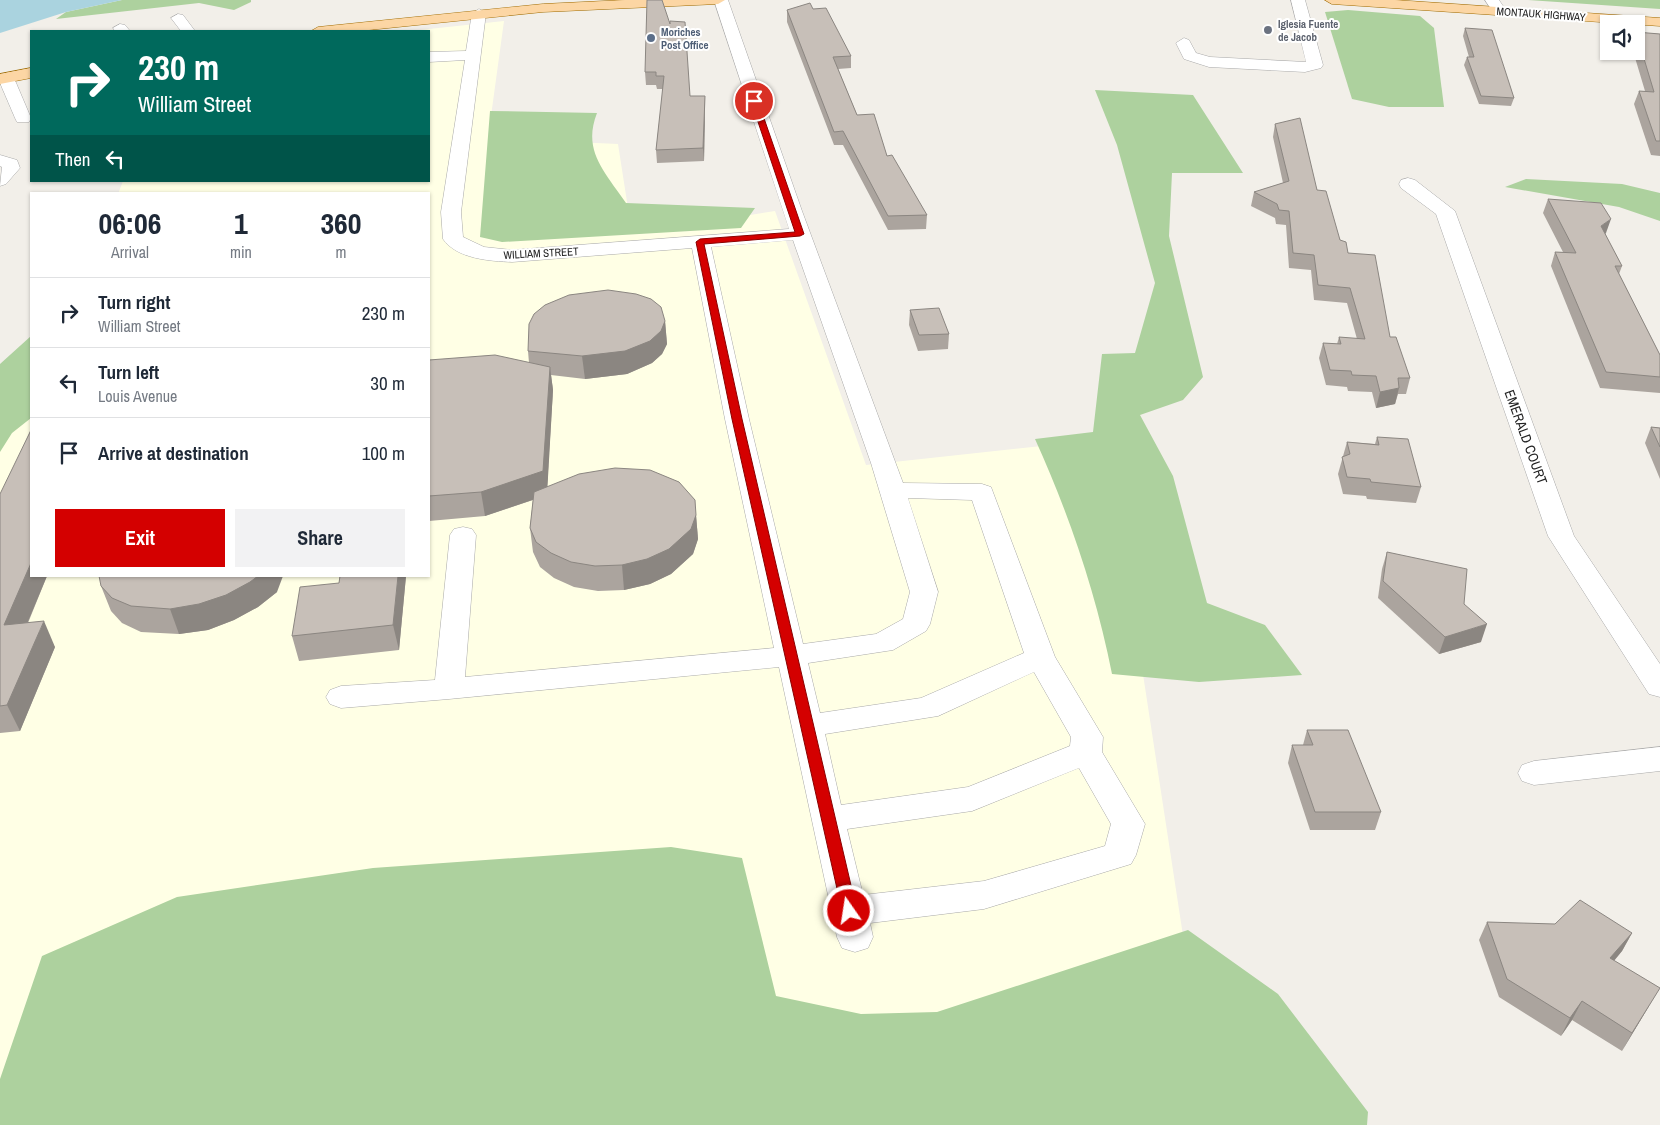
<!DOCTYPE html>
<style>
:root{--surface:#fff;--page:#f2f2f3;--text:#1f2937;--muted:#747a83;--line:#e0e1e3;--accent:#d40000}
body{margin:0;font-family:"Archivo Narrow",sans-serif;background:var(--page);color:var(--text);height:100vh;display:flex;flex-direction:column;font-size:19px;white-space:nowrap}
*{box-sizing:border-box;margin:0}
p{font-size:16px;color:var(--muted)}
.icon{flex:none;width:28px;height:28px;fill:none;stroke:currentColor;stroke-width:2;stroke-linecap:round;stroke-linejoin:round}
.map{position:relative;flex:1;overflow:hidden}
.side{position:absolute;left:30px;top:192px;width:400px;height:385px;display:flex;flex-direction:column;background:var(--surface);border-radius:0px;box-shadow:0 1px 4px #0004}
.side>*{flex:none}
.guide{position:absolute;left:30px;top:30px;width:400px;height:152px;border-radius:0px;box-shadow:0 1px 4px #0004;background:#00695c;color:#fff;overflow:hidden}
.tools{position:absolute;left:1600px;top:15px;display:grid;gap:10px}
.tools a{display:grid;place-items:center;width:45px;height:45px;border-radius:0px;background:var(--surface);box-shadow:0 1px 4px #0004;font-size:25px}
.pin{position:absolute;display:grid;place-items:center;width:42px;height:42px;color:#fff;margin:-21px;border:2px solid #fff;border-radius:50%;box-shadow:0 1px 5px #0007}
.me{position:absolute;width:55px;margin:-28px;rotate:347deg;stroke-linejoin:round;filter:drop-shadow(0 0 4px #0008)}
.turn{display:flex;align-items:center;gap:18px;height:105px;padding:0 25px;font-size:22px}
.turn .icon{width:65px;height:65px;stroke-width:2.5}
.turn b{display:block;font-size:35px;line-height:42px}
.then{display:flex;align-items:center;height:48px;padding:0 25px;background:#0003;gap:10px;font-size:19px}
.eta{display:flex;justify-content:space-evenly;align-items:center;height:85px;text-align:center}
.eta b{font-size:30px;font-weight:700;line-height:35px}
.button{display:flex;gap:10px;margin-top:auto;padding:10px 25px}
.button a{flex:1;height:58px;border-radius:0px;background:var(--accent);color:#fff;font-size:20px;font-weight:700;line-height:58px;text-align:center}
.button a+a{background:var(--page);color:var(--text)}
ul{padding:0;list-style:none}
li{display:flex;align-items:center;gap:15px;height:70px;padding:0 25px;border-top:1px solid var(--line)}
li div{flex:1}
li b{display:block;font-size:19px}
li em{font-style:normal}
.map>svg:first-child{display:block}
.education{fill:#ffffe5}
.forest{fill:#add19e}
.water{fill:#aad3df}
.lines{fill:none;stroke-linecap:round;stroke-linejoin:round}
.minor-casing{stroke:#a9a9a9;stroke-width:1}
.major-casing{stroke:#a06b00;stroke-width:1}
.minor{fill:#fff;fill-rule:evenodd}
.major{fill:#fcd6a4;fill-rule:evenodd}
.wall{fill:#aba49e}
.shaded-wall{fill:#8b8681}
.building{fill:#c7bfb8;stroke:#8b8681}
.route{fill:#d40000;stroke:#8a0000}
.worship-dot{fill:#6b7280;stroke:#fff;stroke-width:2}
.service-dot{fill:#5c6f8a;stroke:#fff;stroke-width:2}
.labels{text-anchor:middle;stroke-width:4;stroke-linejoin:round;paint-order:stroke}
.far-street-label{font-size:11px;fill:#222;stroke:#fff}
.far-worship-label{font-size:11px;font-weight:bold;fill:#5b616d;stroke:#fff;text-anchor:start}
.far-service-label{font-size:11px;font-weight:bold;fill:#4e5e75;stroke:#fff;text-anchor:start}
.street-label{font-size:14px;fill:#222;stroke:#fff}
</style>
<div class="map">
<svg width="1660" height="1125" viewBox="0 0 1660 1125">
<rect width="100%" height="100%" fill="#f2efe9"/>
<path class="education" d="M504,21L488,138L618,144L632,234L775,211L866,465L1107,439L1212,1125H0V421L31,366V576H429V194H118L123,181H429V31H410Z"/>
<g class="forest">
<path d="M122,0H251V2L234,10L199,3L56,19L66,12Z"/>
<path d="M1528,0H1660V9Z"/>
<path d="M1348,10L1420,16L1434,28L1444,107H1389L1352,99L1325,12Z"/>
<path d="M1095,90L1193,95L1243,173H1172L1169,236L1203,377L1183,400L1140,415L1173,476L1207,603L1265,625L1302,675L1199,682L1112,674C1096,593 1069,514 1035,439L1093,432L1102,354L1135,353L1155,283L1117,145Z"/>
<path d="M490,111L597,113C582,151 605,172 626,203L755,208L741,228L502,242L480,237Z"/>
<path d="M1526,179L1622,184L1660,193V221L1619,207L1505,187Z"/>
<path d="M31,336V418L12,433L0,452V364Z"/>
<path d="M671,847L742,858L776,996L861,1014L937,1012L1188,930L1278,994L1368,1112L1367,1125H0V1079L42,956L177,897L373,868Z"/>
</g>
<path class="water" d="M0,0H122L66,12L0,33Z"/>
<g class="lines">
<defs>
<g id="minor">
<path d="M714,0H728L802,211L903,483L982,484L991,487L1055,657L1103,737L1102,752L1145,824L1136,855L1131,864L984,909L870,923L873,937L868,948L855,952L842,948L837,937L779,667L449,699L341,708L330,704L326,697L330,690L341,686L435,680L450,535L454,529L463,527L472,529L476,535L465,677L774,648L725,419L692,248L512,262C490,261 457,259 443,239L441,212L465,60L429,62V52L466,51L472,13L479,9L486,13L461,212L463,237L484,247L512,250L789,229ZM793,240L871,463L910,592L903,619L876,634L803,644L749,419L711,247ZM908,498L972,500L1024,653L921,698L820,713L808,663L893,650L926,631L930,624L938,592ZM1034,672L1071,737L1070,746L968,787L841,805L825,734L938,716ZM1079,768L1111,824L1105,846L984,881L863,895L847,829L972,811Z"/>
<path d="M1291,0H1305L1323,65L1321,68L1305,72L1209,67L1184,59L1176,43L1184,38L1189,40L1196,53L1210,57L1306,62Z"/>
<path d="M1485,0H1499L1507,12L1500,16L1495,15Z"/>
<path d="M178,14L183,15L195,31H181L171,18Z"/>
<path d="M120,24L125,25L130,31H115L113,28Z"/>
<path d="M6,73L14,78L31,118L29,122H17L15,118L0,83V75Z"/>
<path d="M0,155L17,160L20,168L6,184L0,186L2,167L0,166Z"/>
<path d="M1408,178L1415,180L1455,211L1574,536L1660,664V697L1649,694L1548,536L1436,214L1401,188L1399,184L1401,180Z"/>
<path d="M1660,747V771L1534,785L1522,781L1518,773L1522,765L1534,761Z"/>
</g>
<g id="major">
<path d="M625,0H725L718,4L543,12L359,31H311L318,27L543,4Z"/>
<path d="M1325,0H1395L1660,18V26L1332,4Z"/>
<path d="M31,68V78L0,84V74Z"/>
</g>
</defs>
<use href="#minor" class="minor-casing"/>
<use href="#major" class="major-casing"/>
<use href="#minor" class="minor"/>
<use href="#major" class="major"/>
</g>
<g class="wall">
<path d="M787,10L851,56V68L838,69L857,115L887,156L927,215L926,229L888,230L843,145H834L787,22Z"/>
<path d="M670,24L690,96H705V108L704,161L657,163L656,150L663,89H657L656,85H646L645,72Z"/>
<path d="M1465,28L1514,98L1511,106L1479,104L1464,65L1467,57H1469L1463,36Z"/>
<path d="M1636,32L1660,34V156L1651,155L1634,104L1639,91H1645L1633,51H1636Z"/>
<path d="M1275,124L1317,190L1340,240L1348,253L1410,378L1406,394H1398L1395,404L1376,408L1372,392L1348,391L1347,387L1326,385L1319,358L1323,343L1337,344L1339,337L1357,339L1347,303L1314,300L1311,270L1289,268L1286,225L1276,224L1275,218L1251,206L1254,192L1283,183L1273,137Z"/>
<path d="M1548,199L1606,233L1605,234L1622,266L1619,274L1660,355V393L1600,388L1551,266L1555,252H1563L1543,213Z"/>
<path d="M910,310L949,334L948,349L918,351L909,325Z"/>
<path d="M665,321L667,344L662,354L652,363L627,374L585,379L551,375L553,390L547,487L696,515L698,539L693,554L671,574L650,584L624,590L598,591L574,587L554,578L540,567L533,552L530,528L533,500L485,516L429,521V360L529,363L528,351Z"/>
<path d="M1651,427L1660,428V479L1645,443Z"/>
<path d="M1377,437L1421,487L1416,503L1367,499L1366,496L1343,494L1338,474L1347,442L1375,444Z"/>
<path d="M0,494L31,576H47L28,623L55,647L20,731L0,733Z"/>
<path d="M1387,552L1481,642L1439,654L1378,598L1382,569Z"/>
<path d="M340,576H406L399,650L299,661L292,636L339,583Z"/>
<path d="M101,586L277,592L258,607L234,620L208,630L179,634L141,632L122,623L111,611Z"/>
<path d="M1307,730L1381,812L1375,830H1310L1288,763L1292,745H1303Z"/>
<path d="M1487,922L1632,933L1622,951L1614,961L1649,1006L1622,1051L1572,1020L1561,1036L1499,997L1479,940Z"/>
</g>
<g class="shaded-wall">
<path d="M705,96V108L704,161L703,148Z"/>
<path d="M1611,219L1606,233L1596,240L1601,226Z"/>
<path d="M665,321L667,344L662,354L652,363L627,374L585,379L582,356Z"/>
<path d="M550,367L553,390L547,495L485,516L481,492Z"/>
<path d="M1399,388L1395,404L1376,408L1380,392Z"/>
<path d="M696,515L698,539L693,554L671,574L650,584L624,590L622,565Z"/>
<path d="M31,563V576H47L16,650L4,625Z"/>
<path d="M258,576H283L277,592L258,607L234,620L208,630L179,634L170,609Z"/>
<path d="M398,576H406L399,650L393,625Z"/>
<path d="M44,621L55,647L20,731L7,705Z"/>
<path d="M1487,624L1481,642L1439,654L1445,637Z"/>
<path d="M1632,933L1622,951L1601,976L1610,958Z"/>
<path d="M1660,988L1649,1006L1622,1051L1632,1033Z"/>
<path d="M1582,1001L1572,1020L1561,1036L1570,1018Z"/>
</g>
<g class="building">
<path d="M647,0H662L670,24V21L685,22L690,96H705L703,148L656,150L664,76H656V72H645Z"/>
<path d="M810,3L813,9L826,8L851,56L833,57L857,115L874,114L887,156L892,155L927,215L888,216L843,131L834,132L787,10Z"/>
<path d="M1465,28L1492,30L1514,98L1481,96L1467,57H1474Z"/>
<path d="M1636,32L1660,34V141H1656L1639,91L1654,92Z"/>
<path d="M1300,118L1317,190L1326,191L1340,240L1346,242L1348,253L1375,255L1390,337H1396L1410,378H1398L1399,388L1380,392L1376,376L1352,375L1351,371L1330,370L1323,343L1341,344L1339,337L1365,339L1350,288L1318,285L1314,255L1293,253L1289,211L1279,210L1277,204L1254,192L1289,181L1275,124Z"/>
<path d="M1548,199L1601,203L1611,219L1601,226L1622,266H1615L1660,355V377L1606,372L1555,252L1576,253Z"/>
<path d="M608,290L636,294L651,299L661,307L665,321L661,331L650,341L625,351L582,356L528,351L529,324L534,314L545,305L569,295Z"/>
<path d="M939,308L949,334L919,335L910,310Z"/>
<path d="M495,355L550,367L543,471L481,492L429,496V360Z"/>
<path d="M1651,427L1660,428V447Z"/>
<path d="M31,430V563L4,625L44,621L7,705L0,706V494Z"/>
<path d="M1377,437L1408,439L1421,487L1371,482L1370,479L1347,477L1342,457L1350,454L1347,442L1379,445Z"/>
<path d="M615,468L650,470L679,482L695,500L696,515L691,529L669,549L647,559L622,565L595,566L571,562L551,553L536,542L530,528L534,492L579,474Z"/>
<path d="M1387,552L1467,569L1464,604L1487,624L1445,637L1383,581Z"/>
<path d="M99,576H258L250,582L226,595L199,604L170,609L131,606L112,598L101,586Z"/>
<path d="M340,576H398L393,625L292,636L300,587L339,583Z"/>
<path d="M1307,730H1348L1381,812H1315L1292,745H1313Z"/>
<path d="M1580,900L1632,933L1610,958L1660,988L1632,1033L1582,1001L1570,1018L1507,979L1487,922L1555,924Z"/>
</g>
<path class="route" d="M754,99L758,101L804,234L800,236L704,244L742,419L857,911L854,915H844L842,911L732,419L696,242L700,239L795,232L751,101Z"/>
<circle class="worship-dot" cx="1268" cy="30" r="5"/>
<circle class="service-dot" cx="651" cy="38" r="5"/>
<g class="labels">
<g class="far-street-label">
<text transform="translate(1541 14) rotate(4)" y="4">MONTAUK HIGHWAY</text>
<text transform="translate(541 253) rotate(-3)" y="4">WILLIAM STREET</text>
</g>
<g class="far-worship-label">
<text x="1278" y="28">Iglesia Fuente<tspan x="1278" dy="13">de Jacob</tspan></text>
</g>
<g class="far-service-label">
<text x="661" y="36">Moriches<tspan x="661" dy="13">Post Office</tspan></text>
</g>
<g class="street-label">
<text transform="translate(1526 437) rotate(70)" y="5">EMERALD COURT</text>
</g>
</g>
</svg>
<div class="tools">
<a><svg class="icon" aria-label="sound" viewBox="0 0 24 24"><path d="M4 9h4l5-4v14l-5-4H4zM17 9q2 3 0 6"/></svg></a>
</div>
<div class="pin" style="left:754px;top:101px;background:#d93025"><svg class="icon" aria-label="arrive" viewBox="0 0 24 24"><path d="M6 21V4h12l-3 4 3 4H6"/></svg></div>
<svg class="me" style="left:849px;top:911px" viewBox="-20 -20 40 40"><circle r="17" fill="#d40000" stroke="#fff" stroke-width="3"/><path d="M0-11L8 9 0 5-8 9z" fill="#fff"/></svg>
<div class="guide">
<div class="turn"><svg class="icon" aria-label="right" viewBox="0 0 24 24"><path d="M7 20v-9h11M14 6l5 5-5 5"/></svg><div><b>230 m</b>William Street</div></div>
<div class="then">Then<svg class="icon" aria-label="left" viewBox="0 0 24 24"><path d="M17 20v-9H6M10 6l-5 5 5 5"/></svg></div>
</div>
<section class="side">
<div class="eta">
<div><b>06:06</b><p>Arrival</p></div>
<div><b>1</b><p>min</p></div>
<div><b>360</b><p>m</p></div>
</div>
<ul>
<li><svg class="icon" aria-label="right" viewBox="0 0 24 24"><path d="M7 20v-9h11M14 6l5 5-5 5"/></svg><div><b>Turn right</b><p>William Street</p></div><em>230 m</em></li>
<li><svg class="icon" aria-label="left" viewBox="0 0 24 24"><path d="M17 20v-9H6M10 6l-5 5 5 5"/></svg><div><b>Turn left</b><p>Louis Avenue</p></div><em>30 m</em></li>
<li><svg class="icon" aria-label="arrive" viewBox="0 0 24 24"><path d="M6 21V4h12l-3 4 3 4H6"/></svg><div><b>Arrive at destination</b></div><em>100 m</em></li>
</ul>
<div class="button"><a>Exit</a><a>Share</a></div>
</section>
</div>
